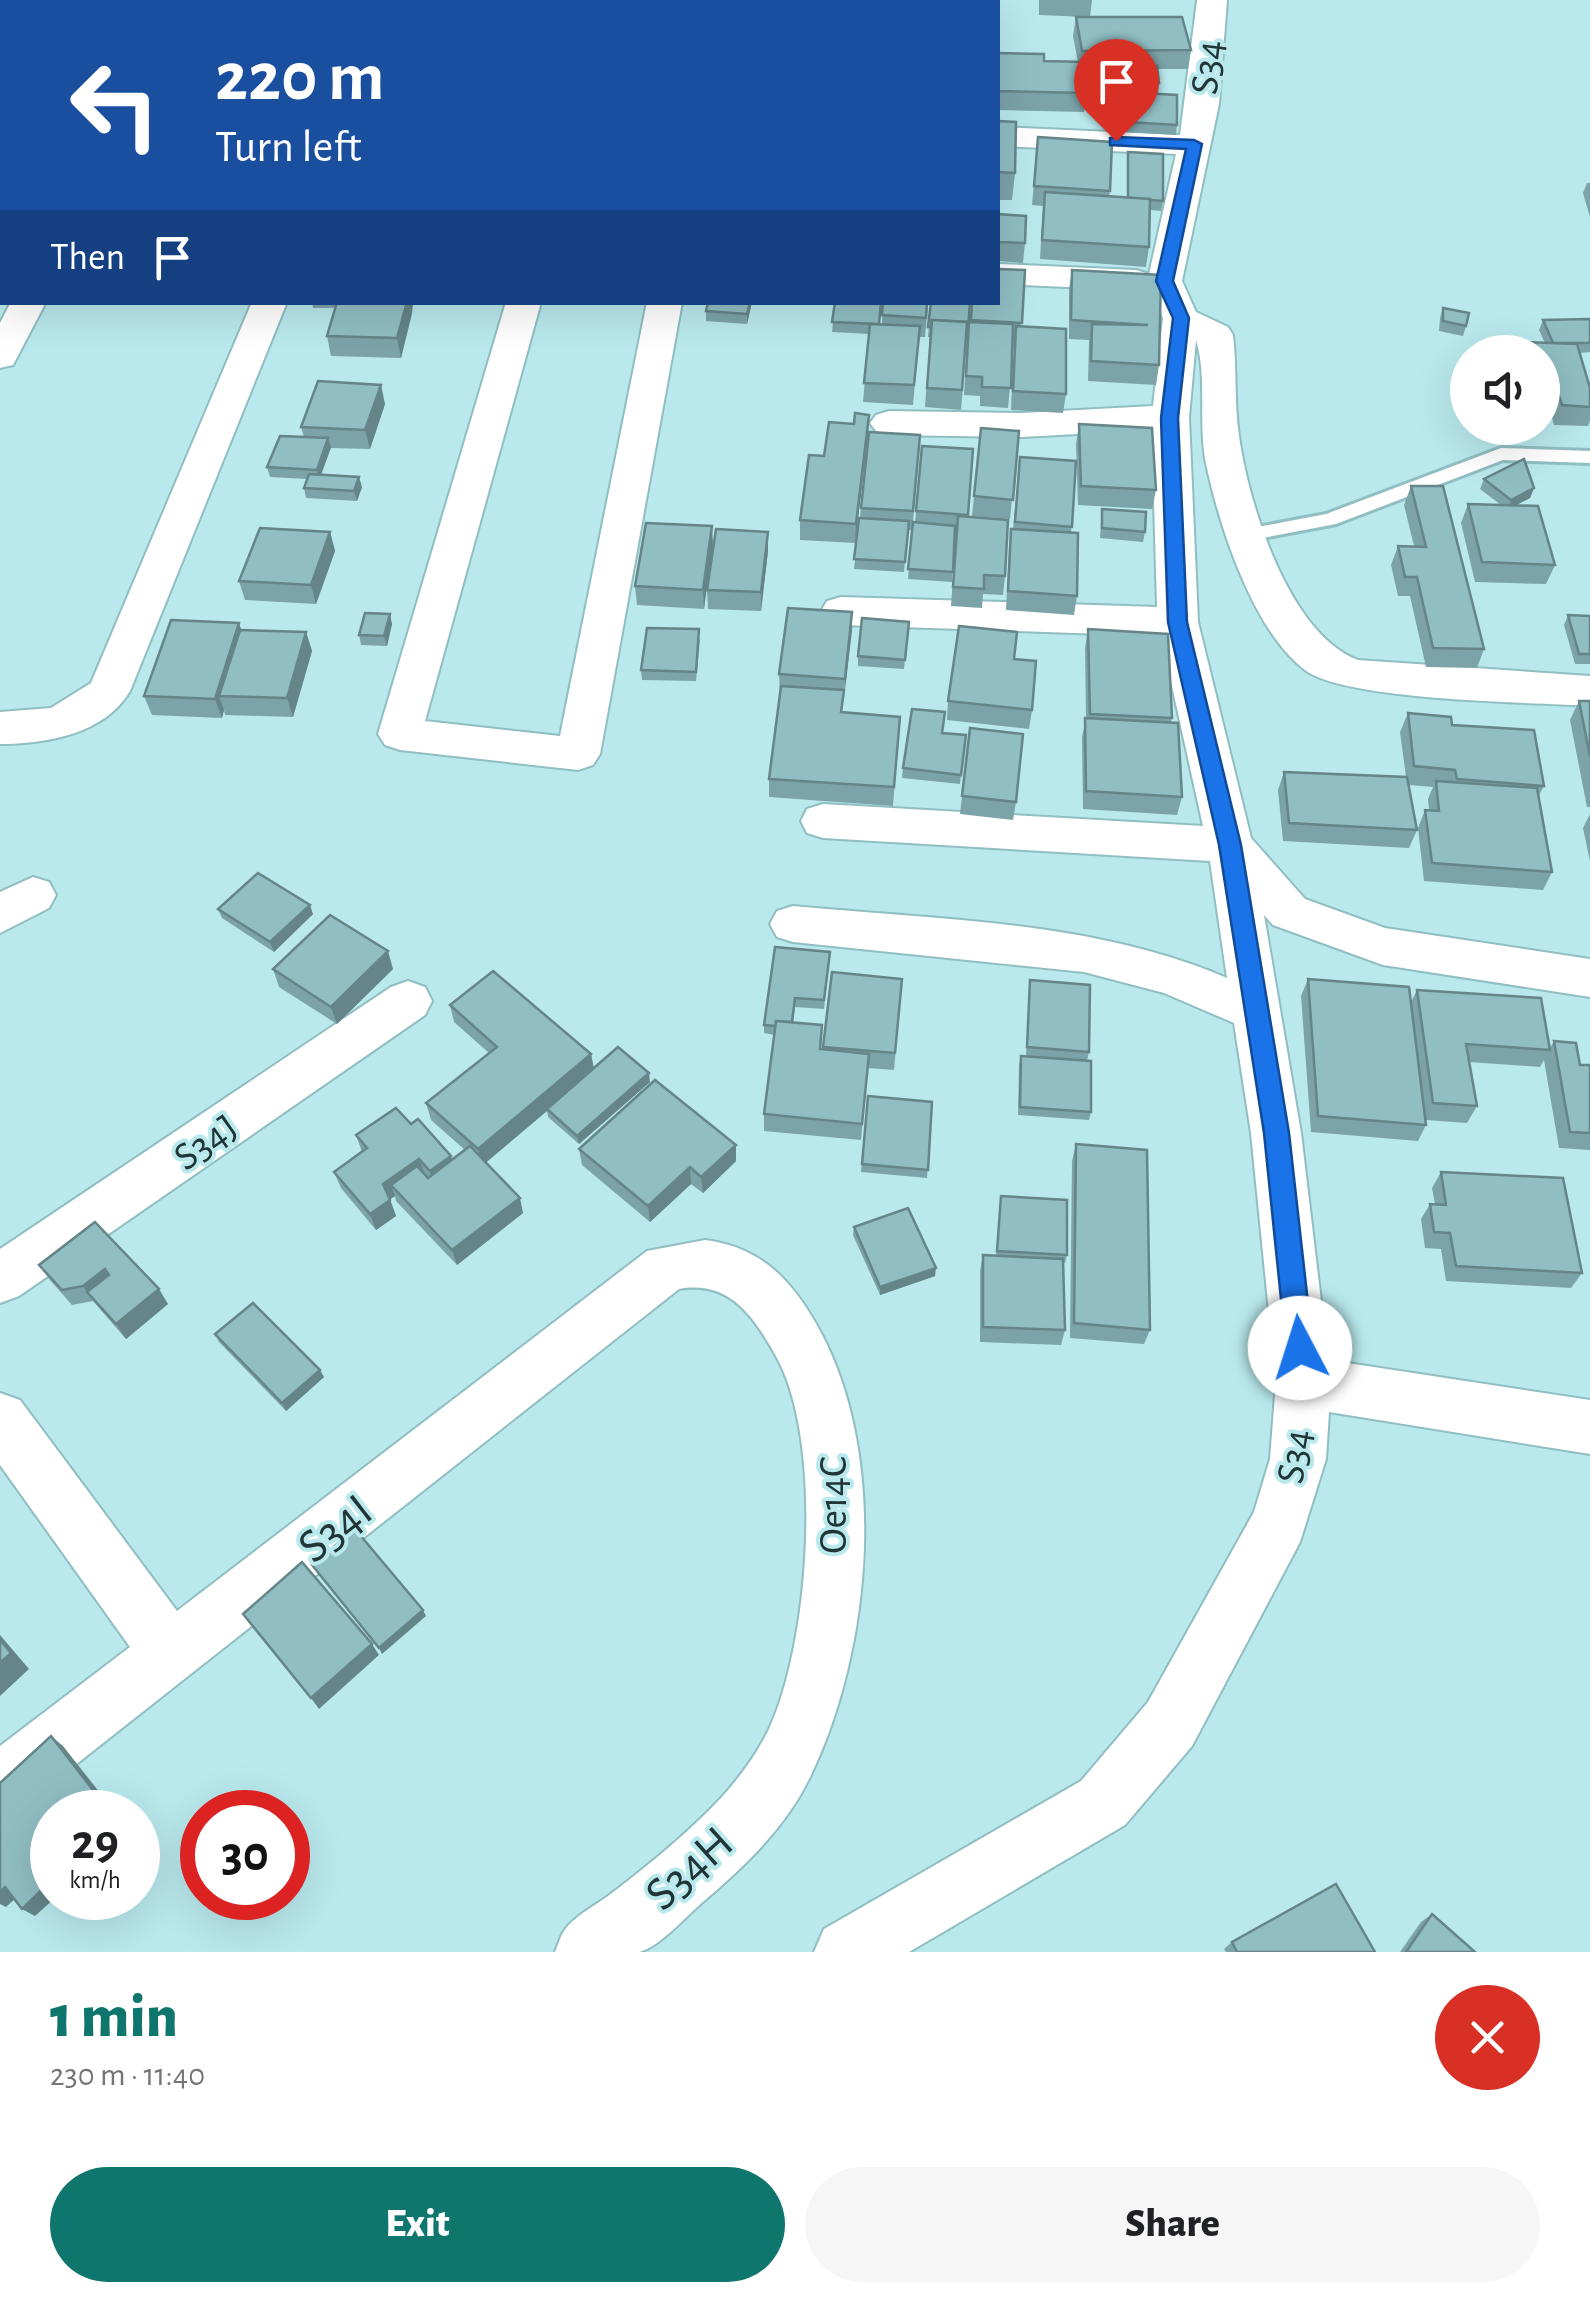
<!DOCTYPE html>
<meta charset="utf-8">
<style>
:root{--surface:#fff;--page:#f6f6f6;--text:#202124;--muted:#757577;--accent:#0f766e}
body{margin:0;font-family:"Alegreya Sans",sans-serif;background:var(--page);color:var(--text);height:100vh;display:flex;flex-direction:column;font-size:38px;white-space:nowrap}
*{box-sizing:border-box;margin:0}
p{font-size:32px;color:var(--muted)}
.icon{flex:none;width:55px;height:55px;fill:none;stroke:currentColor;stroke-width:2;stroke-linecap:round;stroke-linejoin:round}
.map{position:relative;height:1952px;overflow:hidden}
.details{display:flex;flex-direction:column;background:var(--surface);flex:1}
.details>*{flex:none}
.top-card{position:absolute;left:0px;top:0px;width:1000px;height:305px;box-shadow:0 10px 40px #0002;background:#1a4fa0;color:#fff;overflow:hidden}
.buttons{position:absolute;left:1450px;top:335px;display:grid;gap:20px}
.buttons a{display:grid;place-items:center;width:110px;height:110px;border-radius:50%;background:var(--surface);box-shadow:0 10px 40px #0002;font-size:50px}
.speed{position:absolute;left:30px;top:1790px;display:flex;gap:20px;font-size:50px;font-weight:700;text-align:center}
.speed>*{display:grid;place-content:center;width:130px;height:130px;border-radius:50%;background:var(--surface);box-shadow:0 10px 40px #0002;line-height:1}
.speed small{font-size:25px;font-weight:400}
.speed .limit{border:15px solid #d22;background:#fff;color:#111}
.pin{position:absolute;display:grid;place-items:center;width:85px;height:85px;color:#fff;margin:-102px -42px;border-radius:50% 50% 50% 0;rotate:-45deg;box-shadow:0 0 10px #0007}
.pin .icon{rotate:45deg}
.me{position:absolute;width:110px;margin:-55px;rotate:355deg;stroke-linejoin:round;filter:drop-shadow(0 0 8px #0008)}
.turn{display:flex;align-items:center;gap:35px;height:210px;padding:0 50px;font-size:45px}
.turn .icon{width:130px;height:130px;stroke-width:2.5}
.turn b{display:block;font-size:70px;line-height:85px}
.then{display:flex;align-items:center;height:95px;padding:0 50px;background:#0003;gap:20px;font-size:38px}
.round{display:grid;place-items:center;flex:none;width:105px;height:105px;border-radius:52px;background:var(--page)}
.overview{display:flex;align-items:center;justify-content:space-between;height:170px;padding:0 50px}
h1{font-size:60px;font-weight:800;line-height:75px;color:var(--accent)}
.primary-button{display:flex;gap:20px;margin-top:auto;padding:20px 50px}
.primary-button a{flex:1;height:115px;border-radius:60px;background:var(--accent);color:#fff;font-size:40px;font-weight:800;line-height:115px;text-align:center}
.primary-button a+a{background:var(--page);color:var(--text)}
.map>svg:first-child{display:block}
.lines{fill:none;stroke-linecap:round;stroke-linejoin:round}
.service-casing{stroke:#90bec2;stroke-width:6}
.minor-casing{stroke:#90bec2;stroke-width:4}
.service{fill:#fff;fill-rule:evenodd}
.minor{fill:#fff;fill-rule:evenodd}
.wall{fill:#7ca3a8}
.shaded-wall{fill:#658588}
.building{fill:#90bec3;stroke:#658588;stroke-width:2.5}
.route{fill:#1a73e8;stroke:#114b97;stroke-width:2.5}
.labels{text-anchor:middle;stroke-width:8;stroke-linejoin:round;paint-order:stroke}
.street-label{font-size:40px;fill:#213436;stroke:#b9e9ed}
.near-street-label{font-size:48px;fill:#213436;stroke:#b9e9ed}
</style>
<div class="map">
<svg width="1590" height="1952" viewBox="0 0 1590 1952">
<rect width="100%" height="100%" fill="#b9e9ed"/>
<g class="lines">
<defs>
<path id="service" d="M1501,448L1590,451V463L1503,460L1336,524L1247,541L1238,535L1247,529L1326,514Z"/>
<g id="minor">
<path d="M122,0H153L155,2H124Z"/>
<path d="M598,0H628V2H599Z"/>
<path d="M1197,0H1227L1219,104L1182,281L1196,312L1228,327L1233,335C1237,368 1234,402 1239,436C1248,503 1289,634 1358,660L1590,676V706C1531,702 1346,701 1305,670C1254,632 1220,528 1207,468C1197,426 1208,379 1196,340L1189,417L1198,622L1251,838L1305,899L1385,928L1590,959V997L1383,965L1273,925L1264,915L1301,1133L1328,1360L1590,1400V1454L1329,1412L1326,1459L1300,1542L1192,1746L1125,1825L909,1952H814L824,1929L1081,1781L1148,1702L1254,1512L1270,1459L1276,1382L1251,1133L1234,1023L1164,993L1084,972L793,942L777,937L770,924L777,911L793,906C938,920 1092,920 1227,978L1210,861L823,838L807,833L801,821L807,809L823,804L1203,826L1161,636L841,625L827,621L821,611L827,601L841,597L1157,607L1152,430L1022,437L889,435L876,431L870,423L876,415L889,411L1022,413L1153,406L1163,318L1150,286L1136,290L998,284V264L1136,270L1149,274L1176,154L998,146V127L1180,135Z"/>
<rect x="0" y="52" width="2" height="18"/>
<path d="M11,302H46L13,365L0,368V323Z"/>
<path d="M252,302H287L130,691C105,734 46,744 0,744V712L51,708L91,683Z"/>
<path d="M506,302H541L425,721L560,736L647,302H682L600,754L593,765L578,770L400,750L385,745L378,734Z"/>
<path d="M33,877L49,882L56,895L49,908L0,933V892Z"/>
<path d="M408,981L425,987L432,1001L425,1015L19,1296L0,1303V1249L391,987Z"/>
<path d="M705,1240C759,1247 789,1277 815,1322C889,1449 873,1645 811,1775C787,1826 746,1865 704,1901C687,1915 660,1947 639,1952C614,1952 581,1952 555,1952C558,1945 560,1937 564,1931C574,1916 598,1904 612,1893C650,1864 688,1833 721,1798C740,1777 757,1754 769,1729C810,1641 824,1442 776,1356C753,1316 730,1280 679,1289L22,1807L0,1816V1746L130,1647L0,1465V1393L20,1400L177,1611L647,1251Z"/>
</g>
</defs>
<use href="#service" class="service-casing"/>
<use href="#minor" class="minor-casing"/>
<use href="#service" class="service"/>
<use href="#minor" class="minor"/>
</g>
<g class="wall">
<path d="M803,0H877V2Z"/>
<path d="M1039,0H1092L1090,17L1191,50L1188,69H1157L1159,83L1158,93L1177,125L1176,135L1125,132L1126,92H1119L1118,70H1085L1087,93L1084,112L998,110V53L1044,61L1078,62L1073,36L1076,17H1087L1039,15Z"/>
<path d="M998,121L1015,173L1012,200H998Z"/>
<path d="M1038,137L1110,191L1109,197L1127,198L1128,152L1163,201L1161,211L1150,210L1149,247L1146,267L1040,259L1043,206L1032,205Z"/>
<path d="M1587,183H1590V217L1583,193Z"/>
<path d="M998,214L1025,243L1023,263L998,261Z"/>
<path d="M1025,270L1021,326L1066,394L1063,413L1011,410L1014,342L1008,408L980,406V396L964,395L967,341L972,302Z"/>
<path d="M1072,270L1159,365L1156,385L1088,381L1089,340L1069,339V289Z"/>
<path d="M312,302H413L412,313L401,358L331,356L327,336L335,308H313Z"/>
<path d="M708,302H752L747,324L706,321V311Z"/>
<path d="M835,302H882L879,324H882L883,302H928L925,337H919L913,405L863,402L869,334L832,332Z"/>
<path d="M931,302H970L961,410L925,407L930,337H928Z"/>
<path d="M1443,308L1466,326L1463,336L1439,331L1440,318Z"/>
<path d="M1590,319V352L1580,353L1590,388V421L1588,426L1554,425L1545,393H1542V352H1489L1493,341L1545,343L1539,330L1543,320Z"/>
<path d="M385,404L370,449L330,448L321,475L362,487L357,501L306,498L304,488L307,479L270,477L267,467L304,437L301,427Z"/>
<path d="M1079,424L1156,490L1152,509L1078,505L1076,444Z"/>
<path d="M981,428L1019,431L1010,519L972,516Z"/>
<path d="M868,434L855,543L800,540V520L824,456Z"/>
<path d="M920,435L913,522L915,523L922,446L973,449L968,517L1005,576L1003,595L983,594L982,608L951,606L956,533H955L952,582L908,579L912,530H908L904,572L854,569L861,508Z"/>
<path d="M1020,457L1076,461L1071,533L1077,596L1074,615L1006,610L1009,548L1011,529H1013Z"/>
<path d="M1484,479L1534,488L1530,498L1516,505L1555,565L1546,584L1475,582L1461,523L1468,504L1501,505L1480,489Z"/>
<path d="M1411,486L1484,649L1477,668L1426,667L1410,596H1398L1391,565L1398,546H1414L1404,505Z"/>
<path d="M1102,509L1145,532L1143,542L1100,538Z"/>
<path d="M712,526L704,609L637,605L635,586Z"/>
<path d="M330,532L335,551L316,604L245,600L239,581Z"/>
<path d="M768,551L761,611L708,609L707,590Z"/>
<path d="M852,612L842,712L900,717L893,806L769,797V779L780,693L779,674Z"/>
<path d="M1568,615L1590,616V664H1575L1564,625Z"/>
<path d="M909,622L904,669L858,666V656Z"/>
<path d="M239,623L241,630L306,632L312,651L293,717L225,715L224,710L222,718L152,715L144,696Z"/>
<path d="M392,624L387,646L361,645L359,635Z"/>
<path d="M1088,629L1172,718L1171,723L1182,797L1177,815L1083,809L1082,737L1086,718L1085,648Z"/>
<path d="M700,639L696,681L642,680L641,670Z"/>
<path d="M1014,659L1032,710L1029,729L947,720L948,701Z"/>
<path d="M1579,701H1590V807H1587L1570,720Z"/>
<path d="M1408,713L1452,725L1544,786L1538,797L1552,872L1543,890L1424,881L1418,828L1425,810H1429L1428,799L1433,787L1409,785L1417,830L1409,848L1283,841L1278,790L1284,772L1406,777L1400,732Z"/>
<path d="M970,728L1016,802L1013,820L960,814Z"/>
<path d="M942,733L966,735L960,784L902,778L903,768Z"/>
<path d="M1590,814V861L1583,828Z"/>
<path d="M218,909L313,914L274,952L222,918Z"/>
<path d="M830,952L824,1009L795,1007L793,1022L823,1050L832,972L902,979L894,1070L868,1068L861,1140L764,1131V1114L775,1035L764,1033V1025Z"/>
<path d="M273,969H393L337,1024L279,987Z"/>
<path d="M1308,979L1411,1002L1417,990L1550,1048L1554,1041L1580,1065H1590V1150L1559,1148L1544,1060L1540,1067L1469,1062L1477,1106L1467,1123L1426,1120V1125L1418,1141L1311,1132L1301,996Z"/>
<path d="M1030,980L1089,1052L1087,1061L1091,1112L1089,1120L1018,1115L1019,1065L1021,1056H1026Z"/>
<path d="M450,1005L591,1054L594,1068L650,1082L579,1144L548,1117L547,1111L486,1162L523,1213L457,1265L396,1201L395,1196L390,1199L396,1216L376,1230L341,1188L334,1172L362,1152L356,1135L411,1124L452,1159L465,1150L431,1120L426,1103L489,1053L454,1022Z"/>
<path d="M868,1096L932,1102L927,1178L861,1172Z"/>
<path d="M1076,1144L1150,1330L1144,1344L1070,1338L1072,1161Z"/>
<path d="M736,1145V1161L703,1193L691,1184L650,1222L582,1165L579,1149Z"/>
<path d="M1441,1172L1582,1273L1571,1288L1446,1281L1441,1249L1425,1248L1421,1219L1430,1204H1435L1432,1188Z"/>
<path d="M1001,1196L1067,1255L1065,1263H1063L1065,1330L1061,1345L980,1342V1271L983,1255L996,1256Z"/>
<path d="M95,1222L168,1304L126,1339L93,1301L72,1305L50,1280L39,1265Z"/>
<path d="M854,1227L935,1276L880,1295L853,1235Z"/>
<path d="M215,1334L324,1377L286,1411L219,1342Z"/>
<path d="M1432,1914L1475,1952H1400L1421,1922Z"/>
<path d="M1232,1942L1375,1952H1226L1224,1949Z"/>
</g>
<g class="shaded-wall">
<path d="M507,0H531L530,2H508Z"/>
<path d="M407,302H413L412,313L401,358L397,338Z"/>
<path d="M750,302H752L747,324V314Z"/>
<path d="M381,385L385,404L370,449L365,430Z"/>
<path d="M869,415L868,434L855,543L856,524Z"/>
<path d="M328,438L331,448L319,480L317,470Z"/>
<path d="M359,477L362,487L357,501L354,491Z"/>
<path d="M1534,488L1530,498L1507,510L1511,500Z"/>
<path d="M712,526L713,545L704,609L703,590Z"/>
<path d="M330,532L335,551L316,604L311,585Z"/>
<path d="M768,532V551L761,611V592Z"/>
<path d="M852,612V631L844,698L845,679Z"/>
<path d="M390,614L392,624L387,646L384,636Z"/>
<path d="M239,623L245,642L219,696L224,710L222,718L215,699Z"/>
<path d="M306,632L312,651L293,717L287,698Z"/>
<path d="M310,905L313,914L274,952L270,942Z"/>
<path d="M388,951L393,969L337,1024L331,1007Z"/>
<path d="M591,1054L594,1071L482,1166L478,1149Z"/>
<path d="M649,1073L650,1082L579,1144L577,1136Z"/>
<path d="M736,1145V1161L703,1193L701,1177Z"/>
<path d="M451,1156L456,1172L435,1187L430,1171Z"/>
<path d="M419,1159L425,1175L391,1185L395,1196L389,1200L383,1184Z"/>
<path d="M690,1167L691,1184L650,1222L648,1206Z"/>
<path d="M520,1198L523,1213L457,1265L452,1250Z"/>
<path d="M390,1200L396,1216L376,1230L370,1214Z"/>
<path d="M936,1268L935,1276L880,1295V1287Z"/>
<path d="M105,1269L114,1284L87,1292L83,1286Z"/>
<path d="M159,1289L168,1304L126,1339L116,1324Z"/>
<path d="M320,1370L324,1377L286,1411L282,1403Z"/>
<path d="M423,1610L426,1616L382,1654L379,1648Z"/>
<path d="M0,1635L29,1669L0,1696Z"/>
<path d="M372,1644L379,1655L319,1709L311,1698Z"/>
<path d="M51,1736L63,1746L115,1812H110Z"/>
<path d="M52,1880V1898H55L35,1916L22,1909Z"/>
<path d="M5,1887L19,1895L6,1907L0,1904V1892Z"/>
</g>
<g class="building">
<path d="M15,0H87L79,2H18Z"/>
<path d="M534,0H595L594,2H533Z"/>
<path d="M902,0H959L958,2H901Z"/>
<path d="M1076,17H1182L1191,50L1082,51Z"/>
<path d="M998,53L1044,54V61L1085,62L1087,93L998,91Z"/>
<path d="M1118,64L1157,66L1159,83L1120,82Z"/>
<path d="M1126,92L1177,95V125L1126,122Z"/>
<path d="M998,121L1016,122L1015,173L998,172Z"/>
<path d="M1038,137L1112,142L1110,191L1034,186Z"/>
<path d="M1128,152L1163,154V201L1128,198Z"/>
<path d="M1045,192L1150,199L1149,247L1042,240Z"/>
<path d="M998,214L1026,216L1025,243L998,242Z"/>
<path d="M998,269L1025,270L1022,323L971,320L972,302H998Z"/>
<path d="M1072,270L1161,275L1159,365L1091,361L1092,324L1148,325L1071,320Z"/>
<path d="M337,302H407L397,338L327,336Z"/>
<path d="M708,302H750L747,314L706,311Z"/>
<path d="M835,302H881L879,324L832,322Z"/>
<path d="M883,302H927L926,318L882,315Z"/>
<path d="M931,302H970L968,330H966L967,322L932,320L931,327H928Z"/>
<path d="M1443,308L1469,313L1466,326L1443,321Z"/>
<path d="M1590,319V343H1553L1543,320Z"/>
<path d="M932,320L967,322L962,390L927,388Z"/>
<path d="M969,322L1013,324L1011,388L982,387V377L966,376Z"/>
<path d="M870,324L920,326L914,385L864,383Z"/>
<path d="M1016,326L1066,329V394L1013,391Z"/>
<path d="M1493,341L1577,344L1590,388V407L1562,405L1552,374L1542,373V352H1496Z"/>
<path d="M318,381L381,385L365,430L301,427Z"/>
<path d="M855,413L869,415L856,524L800,520L809,455L824,456L829,422L854,424Z"/>
<path d="M1079,424L1152,428L1156,490L1081,486Z"/>
<path d="M981,428L1019,431L1013,500L974,496Z"/>
<path d="M869,432L920,435L913,511L861,508Z"/>
<path d="M280,436L328,438L317,470L267,467Z"/>
<path d="M922,446L973,449L968,515L916,511Z"/>
<path d="M1020,457L1076,461L1072,527L1015,522Z"/>
<path d="M1524,459L1534,488L1511,500L1484,479Z"/>
<path d="M309,474L359,477L354,491L304,488Z"/>
<path d="M1411,486H1443L1484,649L1433,648L1417,577H1405L1398,546L1426,547Z"/>
<path d="M1468,504L1538,506L1555,565L1482,562Z"/>
<path d="M1102,509L1146,512L1145,532L1102,528Z"/>
<path d="M958,516L1008,520L1005,576L984,575V589L953,587Z"/>
<path d="M859,518L909,521L905,562L854,559Z"/>
<path d="M913,522L955,526L953,572L908,569Z"/>
<path d="M646,523L712,526L703,590L635,586Z"/>
<path d="M260,528L330,532L311,585L239,581Z"/>
<path d="M716,529L768,532L761,592L707,590Z"/>
<path d="M1011,529L1078,533L1077,596L1008,591Z"/>
<path d="M788,608L852,612L845,679L779,674Z"/>
<path d="M365,613L390,614L384,636L359,635Z"/>
<path d="M1568,615L1590,616V654H1579Z"/>
<path d="M862,618L909,622L905,660L858,656Z"/>
<path d="M171,620L239,623L215,699L144,696Z"/>
<path d="M959,626L1017,632L1014,659L1036,661L1032,710L948,701Z"/>
<path d="M647,628L699,629L696,672L641,670Z"/>
<path d="M1088,629L1168,634L1172,718L1090,714Z"/>
<path d="M240,630L306,632L287,698L219,696Z"/>
<path d="M781,686L844,690L841,712L900,717L894,787L769,779Z"/>
<path d="M1579,701H1590V756Z"/>
<path d="M912,709L945,712L942,733L966,735L961,775L903,768Z"/>
<path d="M1408,713L1451,717L1452,725L1534,730L1544,786L1457,779L1455,770L1414,766Z"/>
<path d="M1085,718L1178,723L1182,797L1086,791Z"/>
<path d="M970,728L1023,734L1016,802L962,796Z"/>
<path d="M1284,772L1407,777L1417,830L1289,823Z"/>
<path d="M1436,781L1537,788L1552,872L1432,863L1425,810L1439,811Z"/>
<path d="M258,873L310,905L270,942L218,909Z"/>
<path d="M330,915L388,951L331,1007L273,969Z"/>
<path d="M775,947L830,952L824,1000L795,998L792,1022L776,1021V1026L764,1025Z"/>
<path d="M493,971L591,1054L478,1149L426,1103L497,1047L450,1005Z"/>
<path d="M832,972L902,979L895,1053L823,1047Z"/>
<path d="M1308,979L1409,987L1426,1125L1318,1116Z"/>
<path d="M1030,980L1090,985L1089,1052L1027,1047Z"/>
<path d="M1417,990L1541,998L1550,1050L1466,1044L1477,1106L1433,1103Z"/>
<path d="M776,1021L822,1025L820,1049L869,1054L862,1124L764,1114Z"/>
<path d="M1554,1041L1576,1043L1580,1065H1590V1133L1570,1132Z"/>
<path d="M618,1047L649,1073L577,1136L547,1109Z"/>
<path d="M1021,1056L1091,1061V1112L1020,1107Z"/>
<path d="M655,1080L736,1145L701,1177L690,1167L648,1206L579,1149Z"/>
<path d="M868,1096L932,1102L928,1170L862,1164Z"/>
<path d="M396,1108L411,1124L418,1119L451,1156L430,1171L419,1159L383,1184L390,1200L370,1214L334,1172L367,1148L356,1135Z"/>
<path d="M1076,1144L1147,1150L1150,1330L1074,1323Z"/>
<path d="M470,1146L520,1198L452,1250L391,1185L417,1166L428,1178Z"/>
<path d="M1441,1172L1563,1178L1582,1273L1456,1266L1450,1233L1434,1232L1430,1204L1446,1205Z"/>
<path d="M1001,1196L1067,1200V1255L997,1251Z"/>
<path d="M908,1208L936,1268L880,1287L854,1227Z"/>
<path d="M95,1222L159,1289L116,1324L87,1292L109,1275L105,1269L83,1286L62,1290L39,1265Z"/>
<path d="M983,1255L1063,1259L1065,1330L983,1327Z"/>
<path d="M253,1303L320,1370L282,1403L215,1334Z"/>
<path d="M355,1529L423,1610L379,1648L312,1565Z"/>
<path d="M302,1562L372,1644L311,1698L243,1614Z"/>
<path d="M0,1640L11,1653L0,1663Z"/>
<path d="M51,1736L110,1812H52V1880L22,1909L5,1887L0,1892V1783Z"/>
<path d="M1336,1884L1375,1952H1237L1232,1942Z"/>
<path d="M1432,1914L1475,1952H1406Z"/>
</g>
<path class="route" d="M1116,137L1194,140L1202,144L1173,281L1189,318L1178,418L1187,622L1241,845L1289,1133L1313,1348L1309,1357L1300,1360L1290,1357L1286,1348L1264,1133L1219,845L1168,622L1161,418L1173,318L1156,281L1186,149L1110,145V138Z"/>
<g class="labels">
<g class="street-label">
<text transform="translate(1206 67) rotate(-83)" y="14">S34</text>
<text transform="translate(205 1141) rotate(-35)" y="14">S34J</text>
<text transform="translate(1293 1456) rotate(-80)" y="14">S34</text>
<text transform="translate(832 1505) rotate(-90)" y="14">Oe14C</text>
</g>
<g class="near-street-label">
<text transform="translate(334 1527) rotate(-38)" y="17">S34I</text>
<text transform="translate(688 1867) rotate(-42)" y="17">S34H</text>
</g>
</g>
</svg>
<div class="buttons">
<a><svg class="icon" aria-label="sound" viewBox="0 0 24 24"><path d="M4 9h4l5-4v14l-5-4H4zM17 9q2 3 0 6"/></svg></a>
</div>
<div class="speed"><div>29<small>km/h</small></div><div class="limit">30</div></div>
<div class="pin" style="left:1116px;top:141px;background:#d93025"><svg class="icon" aria-label="arrive" viewBox="0 0 24 24"><path d="M6 21V4h12l-3 4 3 4H6"/></svg></div>
<svg class="me" style="left:1300px;top:1348px" viewBox="-20 -20 40 40"><circle r="19" fill="#fff"/><path d="M0-13L10 11 0 6-10 11z" fill="#1a73e8"/></svg>
<div class="top-card">
<div class="turn"><svg class="icon" aria-label="left" viewBox="0 0 24 24"><path d="M17 20v-9H6M10 6l-5 5 5 5"/></svg><div><b>220 m</b>Turn left</div></div>
<div class="then">Then<svg class="icon" aria-label="arrive" viewBox="0 0 24 24"><path d="M6 21V4h12l-3 4 3 4H6"/></svg></div>
</div>
</div>
<section class="details">
<div class="overview"><div><h1>1 min</h1><p>230 m · 11:40</p></div><a class="round" style="background:#d93025;color:#fff"><svg class="icon" aria-label="close" viewBox="0 0 24 24"><path d="M6 6l12 12M18 6L6 18"/></svg></a></div>
<div class="primary-button"><a>Exit</a><a>Share</a></div>
</section>
